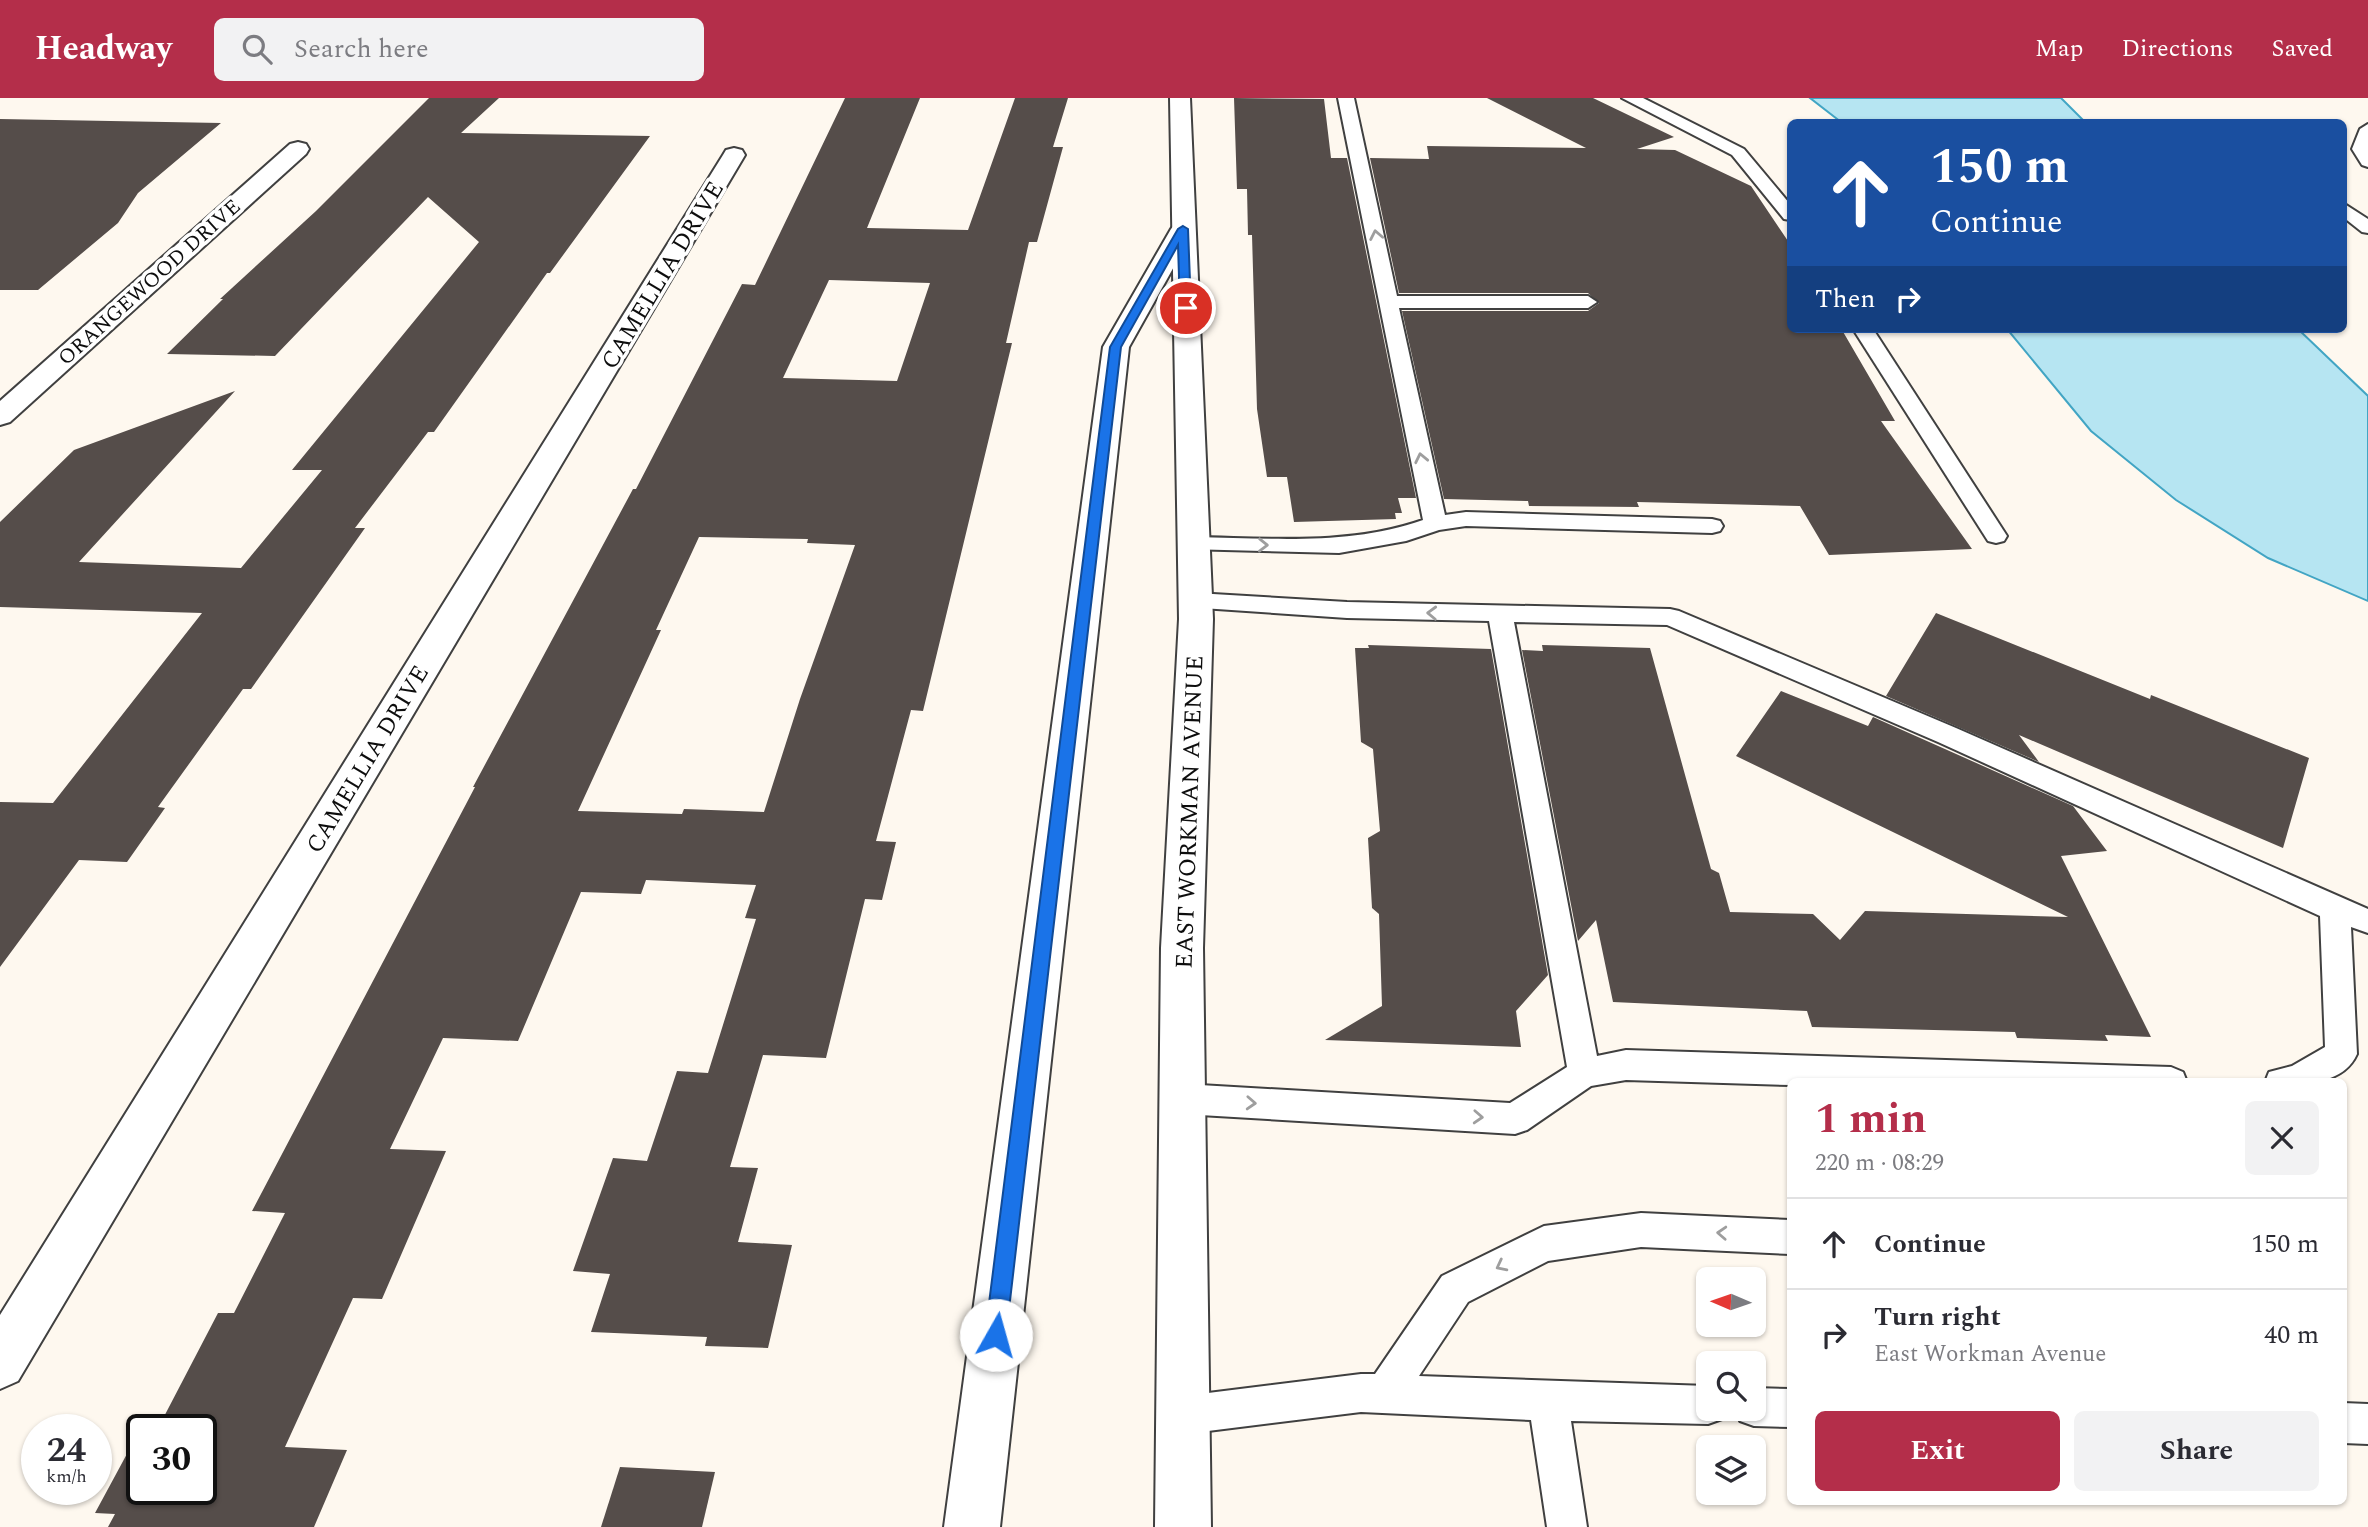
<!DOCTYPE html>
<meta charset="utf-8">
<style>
:root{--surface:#fff;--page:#f2f2f3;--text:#2b2b33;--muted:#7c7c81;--line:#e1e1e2;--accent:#b42e4a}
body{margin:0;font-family:Spectral,serif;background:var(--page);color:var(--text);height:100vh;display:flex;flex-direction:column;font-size:26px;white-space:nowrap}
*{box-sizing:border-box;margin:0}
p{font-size:23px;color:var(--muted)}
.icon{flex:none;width:38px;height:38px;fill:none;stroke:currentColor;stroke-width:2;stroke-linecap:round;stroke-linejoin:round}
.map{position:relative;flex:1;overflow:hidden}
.details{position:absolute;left:1787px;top:980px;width:560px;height:427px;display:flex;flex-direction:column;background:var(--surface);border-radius:10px;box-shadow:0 2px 5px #0004}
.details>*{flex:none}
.hud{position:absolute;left:1787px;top:21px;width:560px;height:214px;border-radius:10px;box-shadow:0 2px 5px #0004;background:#1a4fa0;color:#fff;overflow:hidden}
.needle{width:46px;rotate:272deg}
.controls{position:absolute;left:1696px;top:1169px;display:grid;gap:14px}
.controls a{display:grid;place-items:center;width:70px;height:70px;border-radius:10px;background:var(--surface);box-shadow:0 2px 5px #0004;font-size:35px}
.speed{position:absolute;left:21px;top:1316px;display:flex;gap:14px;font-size:35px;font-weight:700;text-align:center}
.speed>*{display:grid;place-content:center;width:91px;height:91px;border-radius:50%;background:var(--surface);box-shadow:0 2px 5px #0004;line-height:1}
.speed small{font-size:18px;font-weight:400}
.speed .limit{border:4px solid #111;border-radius:10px;background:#fff;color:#111}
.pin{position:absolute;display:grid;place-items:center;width:60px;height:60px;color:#fff;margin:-30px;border:4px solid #fff;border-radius:50%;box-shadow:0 2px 7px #0007}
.me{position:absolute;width:77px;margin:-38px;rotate:7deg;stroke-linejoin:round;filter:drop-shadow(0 0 5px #0008)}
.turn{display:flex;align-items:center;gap:24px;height:147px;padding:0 28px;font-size:32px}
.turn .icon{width:91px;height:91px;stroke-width:2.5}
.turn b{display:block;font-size:49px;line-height:60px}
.then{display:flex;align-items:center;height:66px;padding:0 28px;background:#0003;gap:14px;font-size:26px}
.round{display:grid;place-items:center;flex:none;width:74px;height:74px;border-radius:10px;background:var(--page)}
.head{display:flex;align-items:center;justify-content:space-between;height:119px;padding:0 28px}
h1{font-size:42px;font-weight:700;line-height:52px;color:var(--accent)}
.button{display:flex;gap:14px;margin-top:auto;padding:14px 28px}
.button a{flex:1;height:80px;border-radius:10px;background:var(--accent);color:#fff;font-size:28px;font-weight:700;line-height:80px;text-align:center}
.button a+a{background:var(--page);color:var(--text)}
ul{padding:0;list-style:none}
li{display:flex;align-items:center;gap:21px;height:91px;padding:0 28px;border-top:2px solid var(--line)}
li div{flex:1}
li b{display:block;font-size:26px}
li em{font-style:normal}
header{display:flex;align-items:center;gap:42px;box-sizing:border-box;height:98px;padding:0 35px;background:var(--accent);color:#fff}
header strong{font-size:33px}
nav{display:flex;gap:38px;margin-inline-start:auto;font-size:24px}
.search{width:490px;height:63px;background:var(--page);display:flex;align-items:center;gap:18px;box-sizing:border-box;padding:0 24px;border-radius:10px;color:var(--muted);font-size:26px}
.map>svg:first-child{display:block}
.water{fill:#b6e5f2;stroke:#42a5c4;stroke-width:2}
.building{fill:#554d4a;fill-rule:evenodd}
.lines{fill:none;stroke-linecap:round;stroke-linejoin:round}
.service-casing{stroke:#404040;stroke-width:4}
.minor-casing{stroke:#404040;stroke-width:4}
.tertiary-casing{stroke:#404040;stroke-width:4}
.service{fill:#fff;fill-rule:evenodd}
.minor{fill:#fff;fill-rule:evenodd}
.tertiary{fill:#fff;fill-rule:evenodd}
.oneway{stroke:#9e9e9e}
.route{fill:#1a73e8;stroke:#114b97;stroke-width:2}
.labels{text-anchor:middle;stroke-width:7;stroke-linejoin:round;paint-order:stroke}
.far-street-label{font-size:21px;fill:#0d0d0d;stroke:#fff}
.street-label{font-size:24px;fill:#0d0d0d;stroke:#fff}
</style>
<header>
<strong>Headway</strong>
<div class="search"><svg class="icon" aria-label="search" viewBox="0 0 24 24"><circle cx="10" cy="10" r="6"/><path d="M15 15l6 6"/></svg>Search here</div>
<nav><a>Map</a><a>Directions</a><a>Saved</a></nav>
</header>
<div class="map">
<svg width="2368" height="1429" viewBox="0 0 2368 1429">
<rect width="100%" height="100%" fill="#fef8ef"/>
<g class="water">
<path d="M1810,0H2061L2085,24H1841Z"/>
<path d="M2007,231H2298L2368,298V503L2268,460L2176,402L2091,333Z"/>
</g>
<g class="building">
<path d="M429,0H499L461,35L650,38L550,175H547L434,334H428L355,430H365L251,591H243L158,709L165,710L127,764L79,762L0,869V704L53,705L202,515L0,509V424L74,352L235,293L79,464L241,470L322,372H292L479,144L428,99L275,258L167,256L223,201H220L316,113Z"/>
<path d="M845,0H920L867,130L968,132L1015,0H1068L1053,49H1063L1037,144H1029L1006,245H1012L923,613L911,612L876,743L896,744L882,802L865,801L826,960L763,957L730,1069L758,1070L738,1144L792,1147L768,1250L705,1248L707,1239L591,1234L610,1176L573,1173L613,1060L647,1063L677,973L708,975L756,821L745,820L756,787L646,782L641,796L581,794L518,943L443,940L390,1051L446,1053L382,1201L353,1200L285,1349L347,1352L314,1429H108L115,1416L95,1415L135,1341L142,1342V1391H201V1332H157L218,1215H234L285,1115L252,1113L475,689H473L633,391H636L742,186L755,187ZM829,182L930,185L897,283L783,280ZM699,439L808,441L807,445L855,447L800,601L764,714L684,711L682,716L578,713L661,532H656Z"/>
<path d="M1234,0L1324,1L1331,60H1347L1416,400H1398L1402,415H1395L1396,421L1294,424L1287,379H1267L1257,311L1252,137H1248L1247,91H1237Z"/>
<path d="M1487,0H1593L1674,39L1637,51L1675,52L1751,88L1790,146V231L1842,232L1895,323H1881L1972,451L1829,457L1800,408L1637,404L1639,409L1529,408L1528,403L1444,401L1402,213H1588L1599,205L1588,195H1399L1370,60L1429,61L1427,48L1586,50Z"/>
<path d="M0,21L221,25L138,95L118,125L38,192H0Z"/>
<path d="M1936,515L2150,601L2151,597L2309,660L2283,750L2019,637L2039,664L1886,598Z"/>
<path d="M1368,547L1491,551L1548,877L1516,913L1521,949L1325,942L1382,908L1379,816L1372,810L1368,740L1380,733L1373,651L1361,644L1355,550H1369Z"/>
<path d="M1542,547L1650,550L1711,771L1719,775L1730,814L1813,816L1840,842L1865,813L2068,819L1736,658L1781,593L1868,628L1873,619L2073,708L2107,753L2061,758L2151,939L2105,937L2108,943L2017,940L2015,934L1812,929L1807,913L1613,904L1596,822L1578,843L1522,552L1543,553Z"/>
<path d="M620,1369L715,1374L702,1429H601Z"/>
</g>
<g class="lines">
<defs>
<g id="service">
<path d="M1338,0H1354L1397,198H1588L1597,204L1588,210H1399L1445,417L1466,414L1712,421L1720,423L1723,428L1720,433L1712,435L1466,428L1439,432L1406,443L1339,455L1186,451L1182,446L1186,441L1194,439C1271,440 1349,448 1423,422Z"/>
<path d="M1622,0H1643L1744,51L1790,106V122L1784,121L1732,57Z"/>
<path d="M2368,26V69L2362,67L2352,51L2360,31Z"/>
<path d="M2343,105L2368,121V135L2362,134L2343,119Z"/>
<path d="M1853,231H1873L2007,438L2004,443L1996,445L1988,443Z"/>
<path d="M1196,495L1347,504L1670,511L1679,513L1956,630L2368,811V835L2351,829L2357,956C2341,991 2297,984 2265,984L2269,974L2292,968L2325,949L2320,818L1938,644L1667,527L1514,524L1597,958L1626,952L2171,969L2183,974L2187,984H1790V987L1626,982L1591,988L1527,1032L1515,1036L1183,1016L1171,1012L1166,1001L1171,990L1183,986L1510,1005L1567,969L1489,523L1347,520L1187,509L1184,503L1187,497Z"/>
<path d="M1641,1115L1790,1122V1156L1641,1149L1548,1163L1468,1204L1419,1278L1708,1288V1311H1726L1722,1321L1708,1326L1571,1323L1587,1429H1547L1531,1322L1361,1314L1184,1336L1170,1331L1165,1317L1170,1303L1184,1298L1361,1276H1375L1442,1178L1544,1128Z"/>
<path d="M1754,1290L1790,1291V1329L1754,1328L1740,1323L1735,1311H1754Z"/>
<path d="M2343,1305L2368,1306V1346L2343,1345Z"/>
</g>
<g id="minor">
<path d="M298,44L306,46L309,51L306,56L10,324L0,327V303L290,46Z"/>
<path d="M734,50L742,52L745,57L18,1283L0,1291V1217L723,57L726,52Z"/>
<path d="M1183,124L1191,126L1195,131L1129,249L1000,1429H944L1103,249L1171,131L1175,126Z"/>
</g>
<path id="tertiary" d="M1170,0H1190L1213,521L1203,850L1211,1429H1155L1161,850L1179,521Z"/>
</defs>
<use href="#service" class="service-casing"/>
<use href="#minor" class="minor-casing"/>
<use href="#tertiary" class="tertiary-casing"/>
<use href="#service" class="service"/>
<use href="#minor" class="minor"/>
<use href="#tertiary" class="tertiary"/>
</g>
<defs><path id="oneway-chevron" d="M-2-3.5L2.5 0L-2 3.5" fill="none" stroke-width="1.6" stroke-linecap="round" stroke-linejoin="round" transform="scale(1.75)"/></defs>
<g class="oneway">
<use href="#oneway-chevron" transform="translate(1376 137) rotate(-101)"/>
<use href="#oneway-chevron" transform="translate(1421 360) rotate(-102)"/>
<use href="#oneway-chevron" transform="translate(1263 447) rotate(1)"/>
<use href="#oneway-chevron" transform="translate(1432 515) rotate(-178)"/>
<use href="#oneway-chevron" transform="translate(1251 1005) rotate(3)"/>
<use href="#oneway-chevron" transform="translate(1478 1019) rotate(3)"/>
<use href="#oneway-chevron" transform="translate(1722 1135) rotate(-177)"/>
<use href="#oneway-chevron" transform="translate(1501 1168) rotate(153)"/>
</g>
<path class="route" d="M1183,128L1188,131L1191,210L1186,213L1180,210L1178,147L1121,249L1006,1237L1003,1244L996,1248L988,1244L985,1237L1110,249L1178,131Z"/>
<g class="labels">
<g class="far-street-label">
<text transform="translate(149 184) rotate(-42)" y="7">ORANGEWOOD DRIVE</text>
</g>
<g class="street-label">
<text transform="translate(662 177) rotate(-59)" y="8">CAMELLIA DRIVE</text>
<text transform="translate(367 661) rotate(-59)" y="8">CAMELLIA DRIVE</text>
<text transform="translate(1189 714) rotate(-88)" y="8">EAST WORKMAN AVENUE</text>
</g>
</g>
</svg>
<div class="controls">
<a><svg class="needle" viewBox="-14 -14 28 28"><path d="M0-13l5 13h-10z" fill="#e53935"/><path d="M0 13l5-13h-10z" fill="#7c7c81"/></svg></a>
<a><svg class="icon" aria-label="search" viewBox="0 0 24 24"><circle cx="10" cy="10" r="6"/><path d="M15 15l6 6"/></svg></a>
<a><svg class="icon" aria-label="layers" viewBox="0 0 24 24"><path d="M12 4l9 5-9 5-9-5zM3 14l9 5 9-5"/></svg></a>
</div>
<div class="speed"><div>24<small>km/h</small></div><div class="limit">30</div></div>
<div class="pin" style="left:1186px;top:210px;background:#d93025"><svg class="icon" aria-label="arrive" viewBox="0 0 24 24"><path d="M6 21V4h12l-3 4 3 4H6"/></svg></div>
<svg class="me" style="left:996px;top:1237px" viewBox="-20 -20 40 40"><circle r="19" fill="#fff"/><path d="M0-13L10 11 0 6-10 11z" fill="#1a73e8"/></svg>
<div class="hud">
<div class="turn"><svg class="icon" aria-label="ahead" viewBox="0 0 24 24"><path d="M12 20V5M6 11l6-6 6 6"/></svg><div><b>150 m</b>Continue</div></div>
<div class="then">Then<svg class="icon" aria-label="right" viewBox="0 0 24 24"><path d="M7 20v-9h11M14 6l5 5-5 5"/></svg></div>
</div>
<section class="details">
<div class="head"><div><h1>1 min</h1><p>220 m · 08:29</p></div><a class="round"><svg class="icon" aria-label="close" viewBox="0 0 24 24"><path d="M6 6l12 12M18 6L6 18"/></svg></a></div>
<ul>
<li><svg class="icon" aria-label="ahead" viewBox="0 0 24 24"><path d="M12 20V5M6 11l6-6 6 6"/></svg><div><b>Continue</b></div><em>150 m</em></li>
<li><svg class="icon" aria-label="right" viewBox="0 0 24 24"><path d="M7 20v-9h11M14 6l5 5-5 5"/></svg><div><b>Turn right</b><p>East Workman Avenue</p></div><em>40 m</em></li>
</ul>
<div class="button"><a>Exit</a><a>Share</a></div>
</section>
</div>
